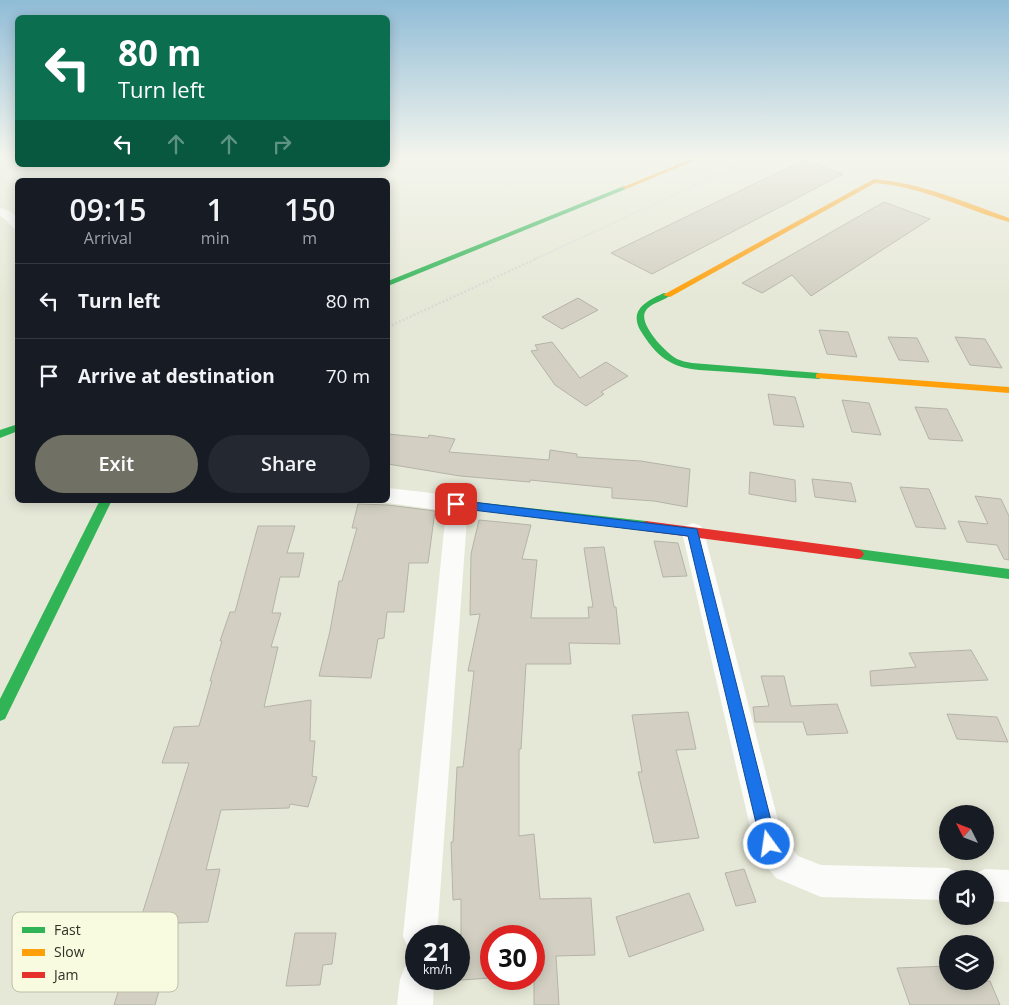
<!DOCTYPE html>
<style>
:root{--surface:#171b24;--page:#242831;--text:#f1f3f6;--muted:#9ea1a6;--line:#363941;--accent:#707164}
body{margin:0;font-family:"Open Sans",sans-serif;background:var(--page);color:var(--text);height:100vh;display:flex;flex-direction:column;font-size:19px;white-space:nowrap}
*{box-sizing:border-box;margin:0}
p{font-size:16px;color:var(--muted)}
.icon{flex:none;width:28px;height:28px;fill:none;stroke:currentColor;stroke-width:2;stroke-linecap:round;stroke-linejoin:round}
.map{position:relative;flex:1;overflow:hidden}
.sheet{position:absolute;left:15px;top:178px;width:375px;height:325px;display:flex;flex-direction:column;background:var(--surface);border-radius:8px;box-shadow:0 2px 12px #0003}
.sheet>*{flex:none}
.top-card{position:absolute;left:15px;top:15px;width:375px;height:152px;border-radius:8px;box-shadow:0 2px 12px #0003;background:#0b6e4f;color:#fff;overflow:hidden}
.needle{width:32px;rotate:312deg}
.tools{position:absolute;left:939px;top:805px;display:grid;gap:10px}
.tools a{display:grid;place-items:center;width:55px;height:55px;border-radius:50%;background:var(--surface);box-shadow:0 2px 12px #0003;font-size:25px}
.speed{position:absolute;left:405px;top:925px;display:flex;gap:10px;font-size:25px;font-weight:700;text-align:center}
.speed>*{display:grid;place-content:center;width:65px;height:65px;border-radius:50%;background:var(--surface);box-shadow:0 2px 12px #0003;line-height:1}
.speed small{font-size:12px;font-weight:400}
.speed .limit{border:8px solid #d22;background:#fff;color:#111}
.pin{position:absolute;display:grid;place-items:center;width:42px;height:42px;color:#fff;margin:-21px;border-radius:10px;box-shadow:0 2px 8px #0006}
.me{position:absolute;width:55px;margin:-28px;rotate:346deg;stroke-linejoin:round;filter:drop-shadow(0 0 4px #0008)}
.turn{display:flex;align-items:center;gap:18px;height:105px;padding:0 20px;font-size:22px}
.turn .icon{width:65px;height:65px;stroke-width:2.5}
.turn b{display:block;font-size:35px;line-height:42px}
.lanes{display:flex;align-items:center;height:48px;padding:0 20px;background:#0003;justify-content:center;gap:25px;direction:ltr}
.lanes .off{opacity:.35}
.eta{display:flex;justify-content:space-evenly;align-items:center;height:85px;text-align:center}
.eta b{font-size:30px;font-weight:600;line-height:35px}
.button{display:flex;gap:10px;margin-top:auto;padding:10px 20px}
.button a{flex:1;height:58px;border-radius:30px;background:var(--accent);color:#fff;font-size:20px;font-weight:600;line-height:58px;text-align:center}
.button a+a{background:var(--page);color:var(--text)}
ul{padding:0;list-style:none}
li{display:flex;align-items:center;gap:15px;height:75px;padding:0 20px;border-top:1px solid var(--line)}
li div{flex:1}
li b{display:block;font-size:19px}
li em{font-style:normal}
.map>svg:first-child{display:block}
.building{fill:#d3d0c3;stroke:#b5b3a7}
.lines{fill:none;stroke-linecap:round;stroke-linejoin:round}
.path-far1{stroke:#d9dad4;stroke-width:2;stroke-dasharray:1 1;stroke-linecap:butt}
.path{stroke:#d9dad4;stroke-width:2.5;stroke-dasharray:2 2;stroke-linecap:butt}
.street{fill:#fbfcf9;fill-rule:evenodd}
.fast{fill:#30b455;fill-rule:evenodd}
.slow{fill:#ff9f0a;fill-rule:evenodd}
.jam{fill:#e5322d;fill-rule:evenodd}
.route{fill:#1a73e8;stroke:#114b97}
.key{fill:#f8fbdf;stroke:#bcbea8;stroke-width:1}
.key-label{font-size:14px;fill:#303126}
</style>
<div class="map">
<svg width="1009" height="1005" viewBox="0 0 1009 1005">
<rect width="100%" height="100%" fill="#e6e8d7"/>
<g class="building">
<path d="M804,160L843,174L652,274L611,253Z"/>
<path d="M884,202L930,219L811,296L792,275L762,293L742,283Z"/>
<path d="M578,298L598,310L562,329L542,317Z"/>
<path d="M819,330L848,332L857,357L827,354Z"/>
<path d="M888,337L917,338L929,362L899,360Z"/>
<path d="M955,337L985,339L1002,368L970,365Z"/>
<path d="M552,342L580,378L606,362L628,376L601,392L604,394L586,406L555,385L531,351L538,350L535,345Z"/>
<path d="M768,394L795,397L804,427L774,425Z"/>
<path d="M842,400L869,403L881,435L852,432Z"/>
<path d="M915,407L947,409L963,441L929,439Z"/>
<path d="M388,434L428,438L429,435L455,439L449,452L549,460L550,450L577,454V457L641,461L690,469L687,507L654,501L612,498V488L530,480V482L460,476L388,464Z"/>
<path d="M750,472L795,480L796,502L749,494Z"/>
<path d="M812,479L851,483L856,502L815,497Z"/>
<path d="M900,487L929,489L946,529L916,527Z"/>
<path d="M975,496L1001,499L1009,516V560L1004,559L997,545L967,542L958,521L988,524Z"/>
<path d="M358,504L388,505L435,511L428,563H409L404,612H387L384,638L378,639L371,678L319,676L330,631L339,581H342L357,528H352Z"/>
<path d="M479,520L531,525L522,559L537,560L531,618H589L588,607H593L584,548L604,547L614,607H616L620,644L569,643L571,664H526L521,749H519V836L534,834L540,899L591,898L595,955L556,956L559,1005H534V936H491V978L461,980V899L453,900L451,842H453L457,767H463L474,671H468L480,614L470,615L471,554Z"/>
<path d="M258,526H295L287,553H304L299,577H280L272,613H281L271,647H278L264,707L311,700L310,741H315L312,776L317,777L308,807L290,804L289,808L221,810L206,870L220,869L208,922L178,923L155,1005H114L189,763H162L174,727L199,726L212,681H210L222,641H220L230,612H235Z"/>
<path d="M654,541L678,543L687,576L663,577Z"/>
<path d="M971,650L988,680L871,686L870,671L916,667L909,653Z"/>
<path d="M761,676H784L791,706L837,704L848,733L807,735L803,722H755L753,707L769,706Z"/>
<path d="M688,712L696,749L676,750L699,838L654,843L638,772H642L632,715Z"/>
<path d="M947,714L997,717L1008,742L957,739Z"/>
<path d="M744,869L756,902L736,906L725,873Z"/>
<path d="M689,893L704,930L629,957L616,917Z"/>
<path d="M295,933H336L332,964L323,965L320,985L286,986Z"/>
<path d="M948,966V981H990L1000,1005H910L897,968Z"/>
</g>
<g class="lines">
<g class="path-far1">
<path d="M23,180L29,165"/>
<path d="M14,203L18,194"/>
<path d="M535,259L759,156"/>
</g>
<path class="path" d="M388,327L538,258"/>
<g class="street">
<path d="M0,208C15,212 18,215 18,230C10,228 8,219 0,216Z"/>
<path d="M388,488L457,496L465,498L468,504L437,936H416V951L408,948L403,936L446,511L381,502L380,500H388Z"/>
<path d="M693,523L701,526L704,532L782,836L798,856L821,865L948,868L959,873L962,879H948V900L821,897L776,878L758,855L754,844L682,532L685,526Z"/>
<path d="M985,869L1009,870V902L985,901V879H972L974,874Z"/>
<path d="M416,962V979H434L433,1005H397L400,979L405,967Z"/>
</g>
<g class="fast">
<path d="M624,186L626,187V189L388,286V281Z"/>
<path d="M664,293L671,295C664,301 649,303 645,312C639,325 666,353 677,359C681,361 687,362 692,363L819,373L824,376L819,379C789,377 760,374 730,372C711,370 687,372 670,362C657,356 646,340 639,328C630,308 649,300 664,293Z"/>
<path d="M18,424V431L0,438V430Z"/>
<path d="M100,500H112L5,719L0,721V699Z"/>
<path d="M457,500L646,521L650,523L652,526L650,529L646,531L457,508L453,507L451,504L453,501Z"/>
<path d="M858,549L1009,569V579L858,559L854,557L852,554L854,551Z"/>
</g>
<g class="slow">
<path d="M698,156H706L626,189L621,188Z"/>
<path d="M874,179C921,183 965,202 1009,218V222C964,209 923,187 875,183L670,297L663,295Z"/>
<path d="M819,373L1009,387V393L816,378V374Z"/>
</g>
<path class="jam" d="M646,521L858,549L862,551L864,554L862,557L858,559L646,531L642,529L640,526L642,523Z"/>
</g>
<linearGradient id="sky" x2="0" y2="1"><stop stop-color="#90bcd7"/><stop offset="0.53" stop-color="#f4f5ed"/><stop offset="1" stop-color="#f4f5ed" stop-opacity="0"/></linearGradient>
<rect width="1009" height="296" fill="url(#sky)"/>
<path class="route" d="M456,500L697,529L777,844L775,850L769,852L763,850L761,844L688,536L456,508L451,504Z"/>
<rect x="12" y="912" width="166" height="80" rx="8" class="key"/>
<rect x="22" y="927" width="23" height="6" fill="#30b455"/>
<rect x="22" y="949" width="23" height="7" fill="#ff9f0a"/>
<rect x="22" y="972" width="23" height="6" fill="#e5322d"/>
<g class="key-label">
<text x="54" y="935">Fast</text>
<text x="54" y="957">Slow</text>
<text x="54" y="980">Jam</text>
</g>
</svg>
<div class="tools">
<a><svg class="needle" viewBox="-14 -14 28 28"><path d="M0-13l5 13h-10z" fill="#e53935"/><path d="M0 13l5-13h-10z" fill="#9ea1a6"/></svg></a>
<a><svg class="icon" aria-label="sound" viewBox="0 0 24 24"><path d="M4 9h4l5-4v14l-5-4H4zM17 9q2 3 0 6"/></svg></a>
<a><svg class="icon" aria-label="layers" viewBox="0 0 24 24"><path d="M12 4l9 5-9 5-9-5zM3 14l9 5 9-5"/></svg></a>
</div>
<div class="speed"><div>21<small>km/h</small></div><div class="limit">30</div></div>
<div class="pin" style="left:456px;top:504px;background:#d93025"><svg class="icon" aria-label="arrive" viewBox="0 0 24 24"><path d="M6 21V4h12l-3 4 3 4H6"/></svg></div>
<svg class="me" style="left:769px;top:844px" viewBox="-20 -20 40 40"><circle r="17" fill="#1a73e8" stroke="#fff" stroke-width="3"/><path d="M0-11L8 9 0 5-8 9z" fill="#fff"/></svg>
<div class="top-card">
<div class="turn"><svg class="icon" aria-label="left" viewBox="0 0 24 24"><path d="M17 20v-9H6M10 6l-5 5 5 5"/></svg><div><b>80 m</b>Turn left</div></div>
<div class="lanes"><svg class="icon" aria-label="left" viewBox="0 0 24 24"><path d="M17 20v-9H6M10 6l-5 5 5 5"/></svg><svg class="icon off" aria-label="ahead" viewBox="0 0 24 24"><path d="M12 20V5M6 11l6-6 6 6"/></svg><svg class="icon off" aria-label="ahead" viewBox="0 0 24 24"><path d="M12 20V5M6 11l6-6 6 6"/></svg><svg class="icon off" aria-label="right" viewBox="0 0 24 24"><path d="M7 20v-9h11M14 6l5 5-5 5"/></svg></div>
</div>
<section class="sheet">
<div class="eta">
<div><b>09:15</b><p>Arrival</p></div>
<div><b>1</b><p>min</p></div>
<div><b>150</b><p>m</p></div>
</div>
<ul>
<li><svg class="icon" aria-label="left" viewBox="0 0 24 24"><path d="M17 20v-9H6M10 6l-5 5 5 5"/></svg><div><b>Turn left</b></div><em>80 m</em></li>
<li><svg class="icon" aria-label="arrive" viewBox="0 0 24 24"><path d="M6 21V4h12l-3 4 3 4H6"/></svg><div><b>Arrive at destination</b></div><em>70 m</em></li>
</ul>
<div class="button"><a>Exit</a><a>Share</a></div>
</section>
</div>
